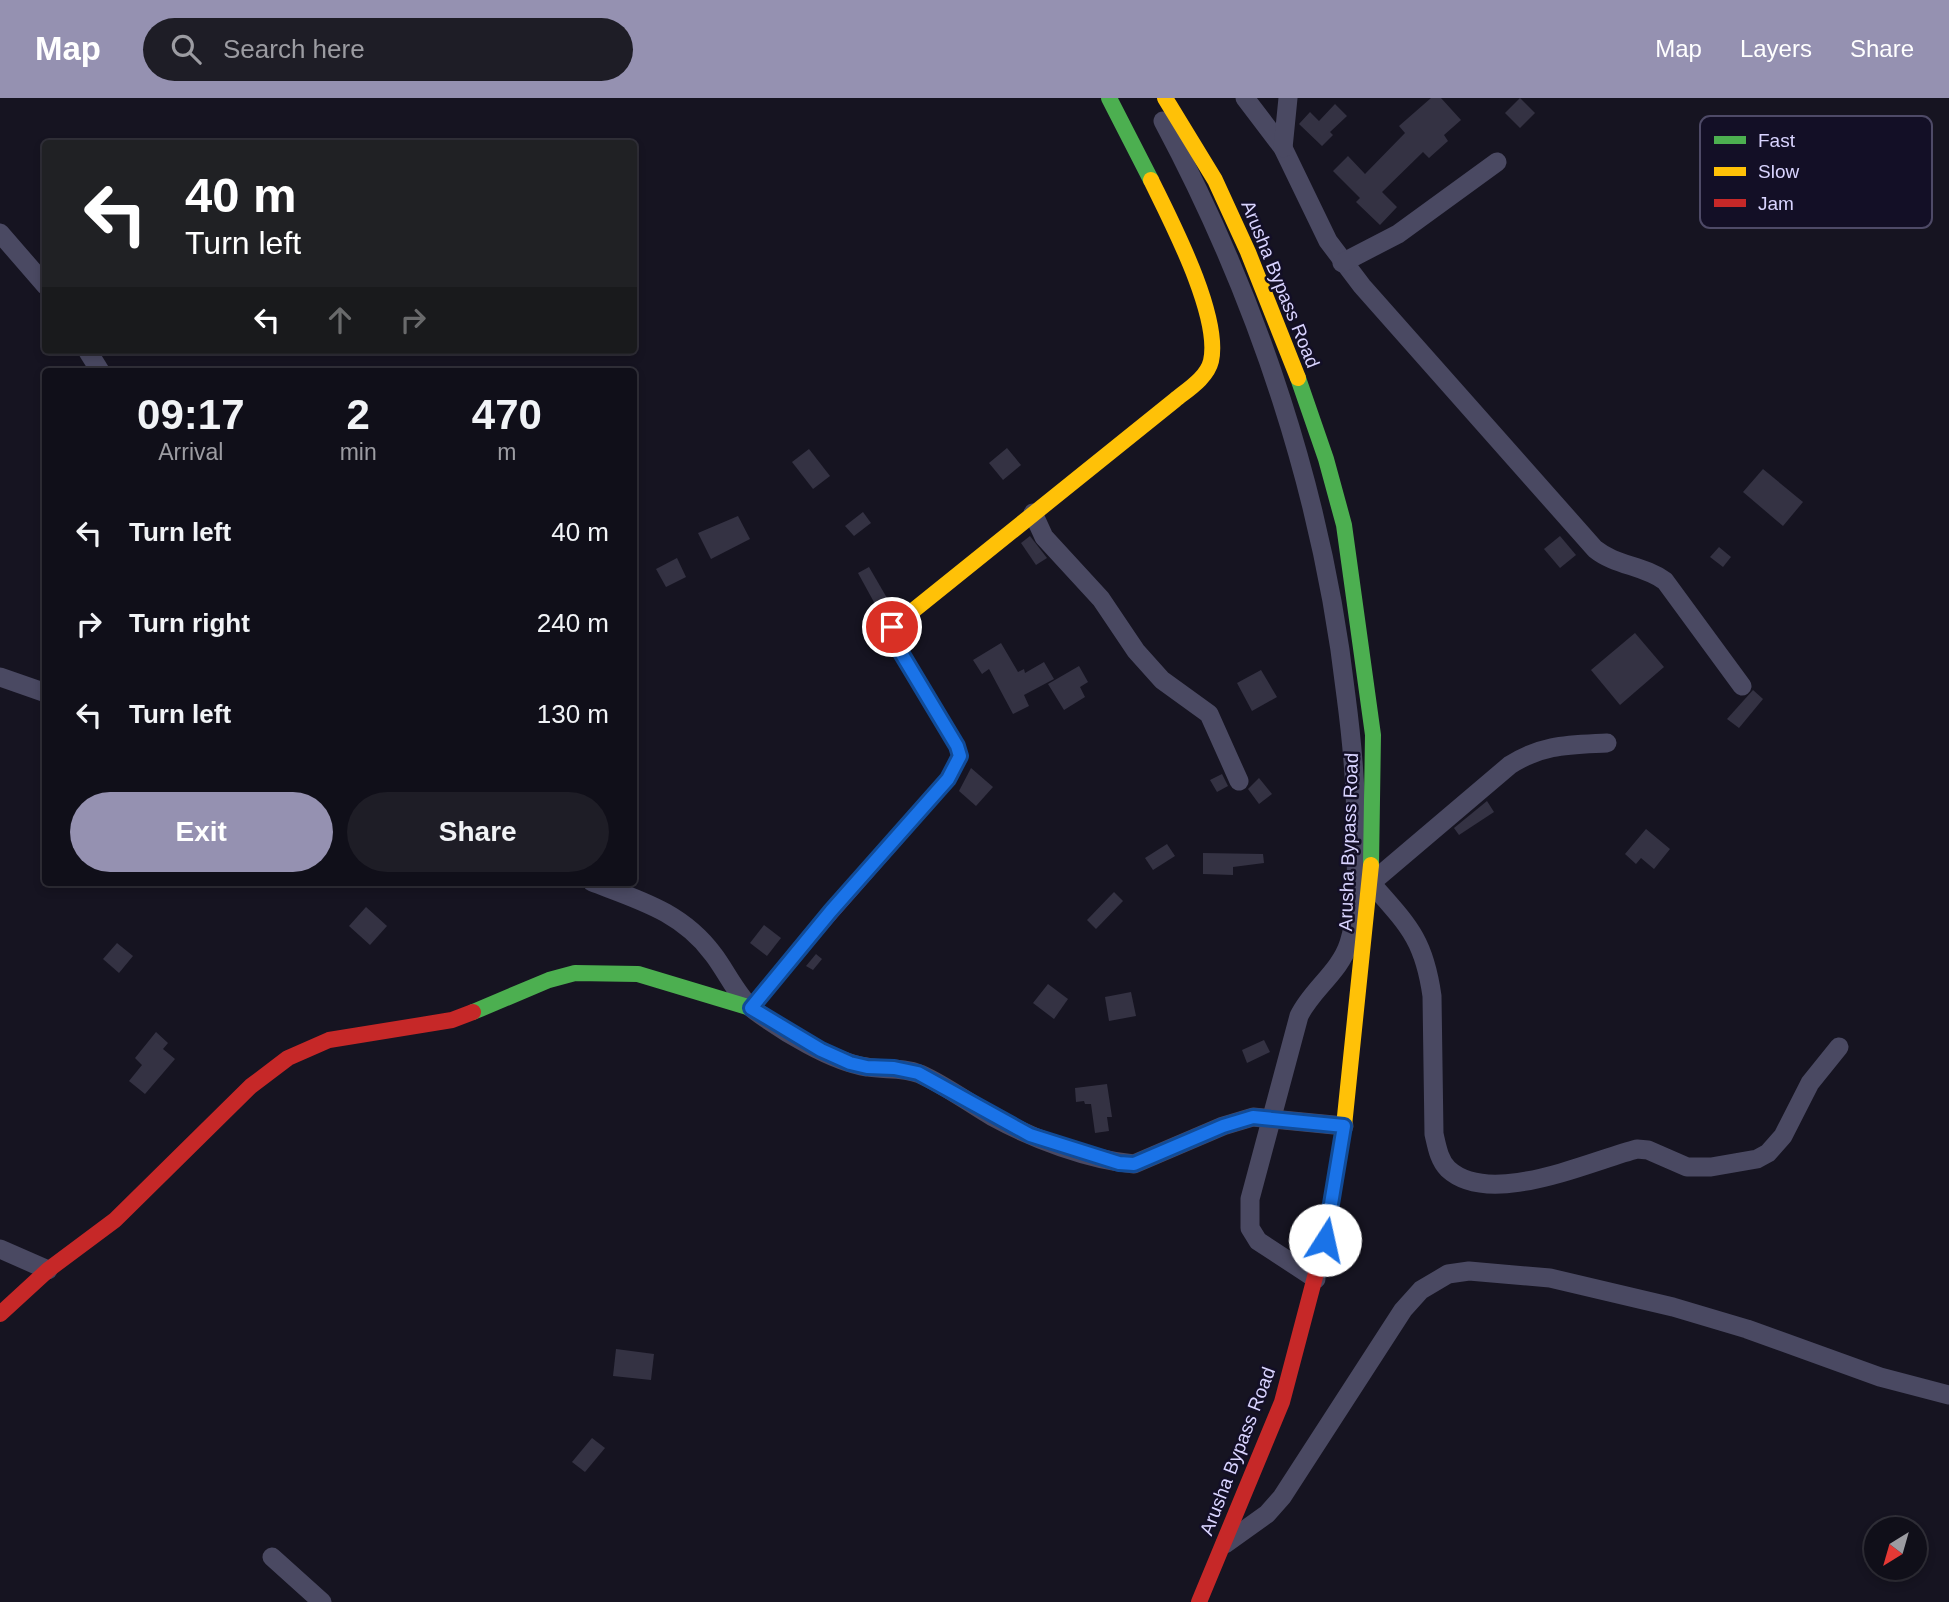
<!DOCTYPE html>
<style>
:root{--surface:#100f19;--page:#1e1d26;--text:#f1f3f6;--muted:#9c9ca2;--line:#302f38;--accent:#9591b1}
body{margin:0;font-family:Arial,sans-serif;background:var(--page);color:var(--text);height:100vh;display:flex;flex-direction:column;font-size:26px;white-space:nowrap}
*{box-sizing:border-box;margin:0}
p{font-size:23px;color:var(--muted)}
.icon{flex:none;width:38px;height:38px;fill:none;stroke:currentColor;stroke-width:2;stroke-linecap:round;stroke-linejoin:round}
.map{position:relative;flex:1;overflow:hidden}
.drawer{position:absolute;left:42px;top:270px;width:595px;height:518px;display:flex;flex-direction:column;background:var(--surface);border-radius:7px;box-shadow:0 4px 10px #0003,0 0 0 2px var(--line)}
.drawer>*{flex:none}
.hud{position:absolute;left:42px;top:42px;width:595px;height:214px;border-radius:7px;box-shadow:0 4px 10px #0003,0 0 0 2px var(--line);background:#202124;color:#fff;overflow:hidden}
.needle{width:46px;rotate:217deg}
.buttons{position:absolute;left:1864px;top:1419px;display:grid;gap:14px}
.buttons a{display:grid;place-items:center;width:63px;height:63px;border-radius:50%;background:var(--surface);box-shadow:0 4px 10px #0003,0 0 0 2px var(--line);font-size:35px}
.pin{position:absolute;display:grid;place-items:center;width:60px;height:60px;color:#fff;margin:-30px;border:4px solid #fff;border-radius:50%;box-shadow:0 2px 7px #0007}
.me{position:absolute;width:77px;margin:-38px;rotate:10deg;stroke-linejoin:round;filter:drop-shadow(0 0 5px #0008)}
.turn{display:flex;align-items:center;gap:24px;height:147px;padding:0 28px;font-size:32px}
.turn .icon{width:91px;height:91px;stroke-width:2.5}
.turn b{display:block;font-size:49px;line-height:60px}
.lanes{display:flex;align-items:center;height:66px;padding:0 28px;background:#0003;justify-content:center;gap:35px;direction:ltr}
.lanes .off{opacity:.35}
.eta{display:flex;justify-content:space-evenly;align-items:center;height:119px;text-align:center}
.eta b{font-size:42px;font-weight:600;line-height:49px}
.cta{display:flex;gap:14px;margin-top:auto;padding:14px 28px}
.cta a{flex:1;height:80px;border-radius:42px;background:var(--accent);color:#fff;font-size:28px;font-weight:600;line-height:80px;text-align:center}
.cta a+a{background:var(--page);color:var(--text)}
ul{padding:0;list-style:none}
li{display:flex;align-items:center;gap:21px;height:91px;padding:0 28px}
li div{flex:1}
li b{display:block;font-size:26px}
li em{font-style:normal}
header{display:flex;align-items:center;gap:42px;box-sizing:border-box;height:98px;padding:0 35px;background:var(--accent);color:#fff}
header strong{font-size:33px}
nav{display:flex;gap:38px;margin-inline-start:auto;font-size:24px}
.search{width:490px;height:63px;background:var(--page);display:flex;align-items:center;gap:18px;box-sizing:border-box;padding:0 24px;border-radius:38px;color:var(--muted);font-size:26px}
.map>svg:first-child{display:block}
.building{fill:#343243}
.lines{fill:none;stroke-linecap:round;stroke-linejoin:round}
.street{stroke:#4a4962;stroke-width:19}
.fast{stroke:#4caf50;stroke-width:16}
.slow{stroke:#ffc107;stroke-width:16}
.jam{stroke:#c62828;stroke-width:16}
.route-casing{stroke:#114b97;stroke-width:18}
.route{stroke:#1a73e8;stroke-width:12}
.labels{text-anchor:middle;stroke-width:5;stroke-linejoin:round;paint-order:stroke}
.street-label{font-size:19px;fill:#d9d4ff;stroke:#130f26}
.key{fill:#130f26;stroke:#4e4a67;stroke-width:2}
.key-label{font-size:19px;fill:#d9d4ff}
</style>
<header>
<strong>Map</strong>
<div class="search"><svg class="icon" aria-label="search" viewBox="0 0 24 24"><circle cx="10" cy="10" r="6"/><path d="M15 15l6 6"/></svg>Search here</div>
<nav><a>Map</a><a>Layers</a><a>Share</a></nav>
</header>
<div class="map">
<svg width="1949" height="1504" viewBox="0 0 1949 1504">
<rect width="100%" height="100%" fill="#161421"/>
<g class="building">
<path d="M1431,0H1441L1461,22L1444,37L1448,43L1429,60L1423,54L1382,94L1397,109L1380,127L1356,104L1360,100L1333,73L1348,58L1365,76L1405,35L1399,28Z"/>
<path d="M1520,0L1535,15L1520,30L1505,15Z"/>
<path d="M1335,6L1347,18L1330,34L1333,37L1322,48L1299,26L1310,14L1319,23Z"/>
<path d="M1007,350L1021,367L1003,382L989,365Z"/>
<path d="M809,351L830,378L813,391L792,364Z"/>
<path d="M1763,371L1803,404L1783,428L1743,394Z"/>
<path d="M863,414L871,425L854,438L845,428Z"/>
<path d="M738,418L750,441L711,461L698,435Z"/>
<path d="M1030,438L1047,460L1036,467L1021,445Z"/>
<path d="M1560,438L1576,457L1560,470L1544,451Z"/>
<path d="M1719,449L1731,459L1723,469L1710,459Z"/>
<path d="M677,460L686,479L666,489L656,471Z"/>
<path d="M869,469L887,500L875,506L858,475Z"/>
<path d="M1635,535L1664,569L1620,607L1591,572Z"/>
<path d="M1001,545L1018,574L1024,571L1025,575L1044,564L1054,581L1024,597L1029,608L1013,616L989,571L982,576L973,562Z"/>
<path d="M1079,568L1088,584L1080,589L1085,599L1064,612L1048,586Z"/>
<path d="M1261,572L1277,599L1252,613L1237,585Z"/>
<path d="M1753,592L1763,601L1739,630L1727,621Z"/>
<path d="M971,670L993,689L976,708L959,693Z"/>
<path d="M1222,676L1228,688L1217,694L1210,682Z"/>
<path d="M1259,680L1272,696L1259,706L1248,691Z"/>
<path d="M1487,703L1494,714L1459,737L1454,730Z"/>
<path d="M1646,731L1670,751L1654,771L1641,760L1636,766L1625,756Z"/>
<path d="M1167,746L1175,758L1153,772L1145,760Z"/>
<path d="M1203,755L1263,756L1264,765L1233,769V777L1203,776Z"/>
<path d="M1114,794L1123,803L1096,831L1087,822Z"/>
<path d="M366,809L387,828L370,847L349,828Z"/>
<path d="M764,827L781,840L767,858L750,845Z"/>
<path d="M117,845L133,858L119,875L103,861Z"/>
<path d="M816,856L822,861L813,872L806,868Z"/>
<path d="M1048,886L1068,901L1054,921L1033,905Z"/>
<path d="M1131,894L1136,918L1109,923L1105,899Z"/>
<path d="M156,934L168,945L163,951L175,961L145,996L129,983L142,967L135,960Z"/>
<path d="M1264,942L1270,954L1247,965L1242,952Z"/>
<path d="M1107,986L1112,1019H1107L1109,1033L1095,1035L1091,1006H1085L1084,1003L1076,1004L1075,990Z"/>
<path d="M616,1251L654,1256L651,1282L613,1278Z"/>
<path d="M592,1340L605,1350L585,1374L572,1364Z"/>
</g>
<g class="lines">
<g class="street">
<path d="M1245,0L1283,50L1328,143L1362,188L1595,451C1616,468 1643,467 1665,483L1742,588"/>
<path d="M1163,23C1258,201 1323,397 1346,598C1352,643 1356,689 1356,734C1356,766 1359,815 1349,845C1340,874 1311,892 1299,918L1250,1101V1130L1258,1143L1316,1181"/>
<path d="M1283,50L1288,0"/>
<path d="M0,135L46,188"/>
<path d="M1342,165L1398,136L1497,64"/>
<path d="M87,252L100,273"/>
<path d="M1033,415L1044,439L1101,501L1136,553L1162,582L1209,616L1239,683"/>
<path d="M0,579L46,595"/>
<path d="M1607,645C1569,647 1543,646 1510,667L1371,785C1408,827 1424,841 1432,898L1434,1036C1437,1049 1439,1062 1448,1071C1490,1110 1590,1063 1637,1051L1648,1052L1687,1069H1711L1757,1061L1768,1055L1783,1038L1810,985L1839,949"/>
<path d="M592,784C639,802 682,814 713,856C725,871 739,901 754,912C782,933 832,964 867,969C884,972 903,969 920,976C945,987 969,1005 993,1019C1033,1041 1089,1062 1134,1066L1223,1028L1253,1019L1344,1028"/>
<path d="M0,1151L48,1172"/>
<path d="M1225,1446L1267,1416L1282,1399L1403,1212L1421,1192L1448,1176L1469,1173L1550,1180L1673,1209L1747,1231L1880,1279L1949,1297"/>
<path d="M272,1459L322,1504"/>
</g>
<g class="fast">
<path d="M1109,0L1151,82"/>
<path d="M1298,280L1326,361L1344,427L1373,637L1371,767"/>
<path d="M473,914L549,882L575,875L638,876L751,910L820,827"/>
</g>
<g class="slow">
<path d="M1165,0L1215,82L1248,154L1298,280"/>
<path d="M899,524L1175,302C1187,292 1207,280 1211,263C1221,218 1171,123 1151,82"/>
<path d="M1325,1141L1344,1028L1371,767"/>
</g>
<g class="jam">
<path d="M820,827L948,681L960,658L957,648L891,538L892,529L899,524"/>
<path d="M0,1216L48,1172L115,1122L251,988L288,960L329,942L452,922L473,914"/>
<path d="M1199,1504L1282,1304L1325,1141"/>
</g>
</g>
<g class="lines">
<defs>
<path id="route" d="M892,529L891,538L957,648L960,658L948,681L831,813L751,910L821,952L850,965L867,969L894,970L918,975L1030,1037L1119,1065L1134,1066L1223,1028L1253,1019L1344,1028L1325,1142"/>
</defs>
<use href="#route" class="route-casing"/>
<use href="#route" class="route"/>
</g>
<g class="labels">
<g class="street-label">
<text transform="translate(1281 186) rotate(68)" y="7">Arusha Bypass Road</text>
<text transform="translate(1348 744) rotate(-88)" y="7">Arusha Bypass Road</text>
<text transform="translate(1237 1353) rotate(-69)" y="7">Arusha Bypass Road</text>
</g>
</g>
<rect x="1700" y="18" width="232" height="112" rx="10" class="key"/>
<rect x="1714" y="38" width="32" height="8" fill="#4caf50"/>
<rect x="1714" y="69" width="32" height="9" fill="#ffc107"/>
<rect x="1714" y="101" width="32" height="8" fill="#c62828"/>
<g class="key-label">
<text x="1758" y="49">Fast</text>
<text x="1758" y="80">Slow</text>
<text x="1758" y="112">Jam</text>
</g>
</svg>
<div class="buttons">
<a><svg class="needle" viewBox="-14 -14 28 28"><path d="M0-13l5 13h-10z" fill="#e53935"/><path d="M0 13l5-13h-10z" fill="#9c9ca2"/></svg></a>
</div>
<div class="pin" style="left:892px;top:529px;background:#d93025"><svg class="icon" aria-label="arrive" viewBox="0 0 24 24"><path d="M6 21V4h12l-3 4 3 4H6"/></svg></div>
<svg class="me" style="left:1325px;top:1142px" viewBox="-20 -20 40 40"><circle r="19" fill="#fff"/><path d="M0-13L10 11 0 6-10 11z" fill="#1a73e8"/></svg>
<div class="hud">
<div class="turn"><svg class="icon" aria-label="left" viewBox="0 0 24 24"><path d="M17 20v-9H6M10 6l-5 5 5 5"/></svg><div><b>40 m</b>Turn left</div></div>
<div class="lanes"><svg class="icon" aria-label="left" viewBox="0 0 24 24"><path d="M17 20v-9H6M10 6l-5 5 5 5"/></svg><svg class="icon off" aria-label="ahead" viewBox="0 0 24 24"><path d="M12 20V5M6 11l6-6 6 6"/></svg><svg class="icon off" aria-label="right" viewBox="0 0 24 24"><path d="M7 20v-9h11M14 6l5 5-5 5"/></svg></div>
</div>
<section class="drawer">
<div class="eta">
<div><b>09:17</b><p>Arrival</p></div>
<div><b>2</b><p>min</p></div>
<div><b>470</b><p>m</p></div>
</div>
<ul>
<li><svg class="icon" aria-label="left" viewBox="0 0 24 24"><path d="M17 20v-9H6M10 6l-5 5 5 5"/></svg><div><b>Turn left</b></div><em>40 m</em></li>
<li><svg class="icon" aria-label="right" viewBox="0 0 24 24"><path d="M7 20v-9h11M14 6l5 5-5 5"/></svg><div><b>Turn right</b></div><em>240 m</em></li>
<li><svg class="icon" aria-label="left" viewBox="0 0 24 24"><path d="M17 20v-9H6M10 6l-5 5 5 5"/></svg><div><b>Turn left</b></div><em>130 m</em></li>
</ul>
<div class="cta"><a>Exit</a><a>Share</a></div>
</section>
</div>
